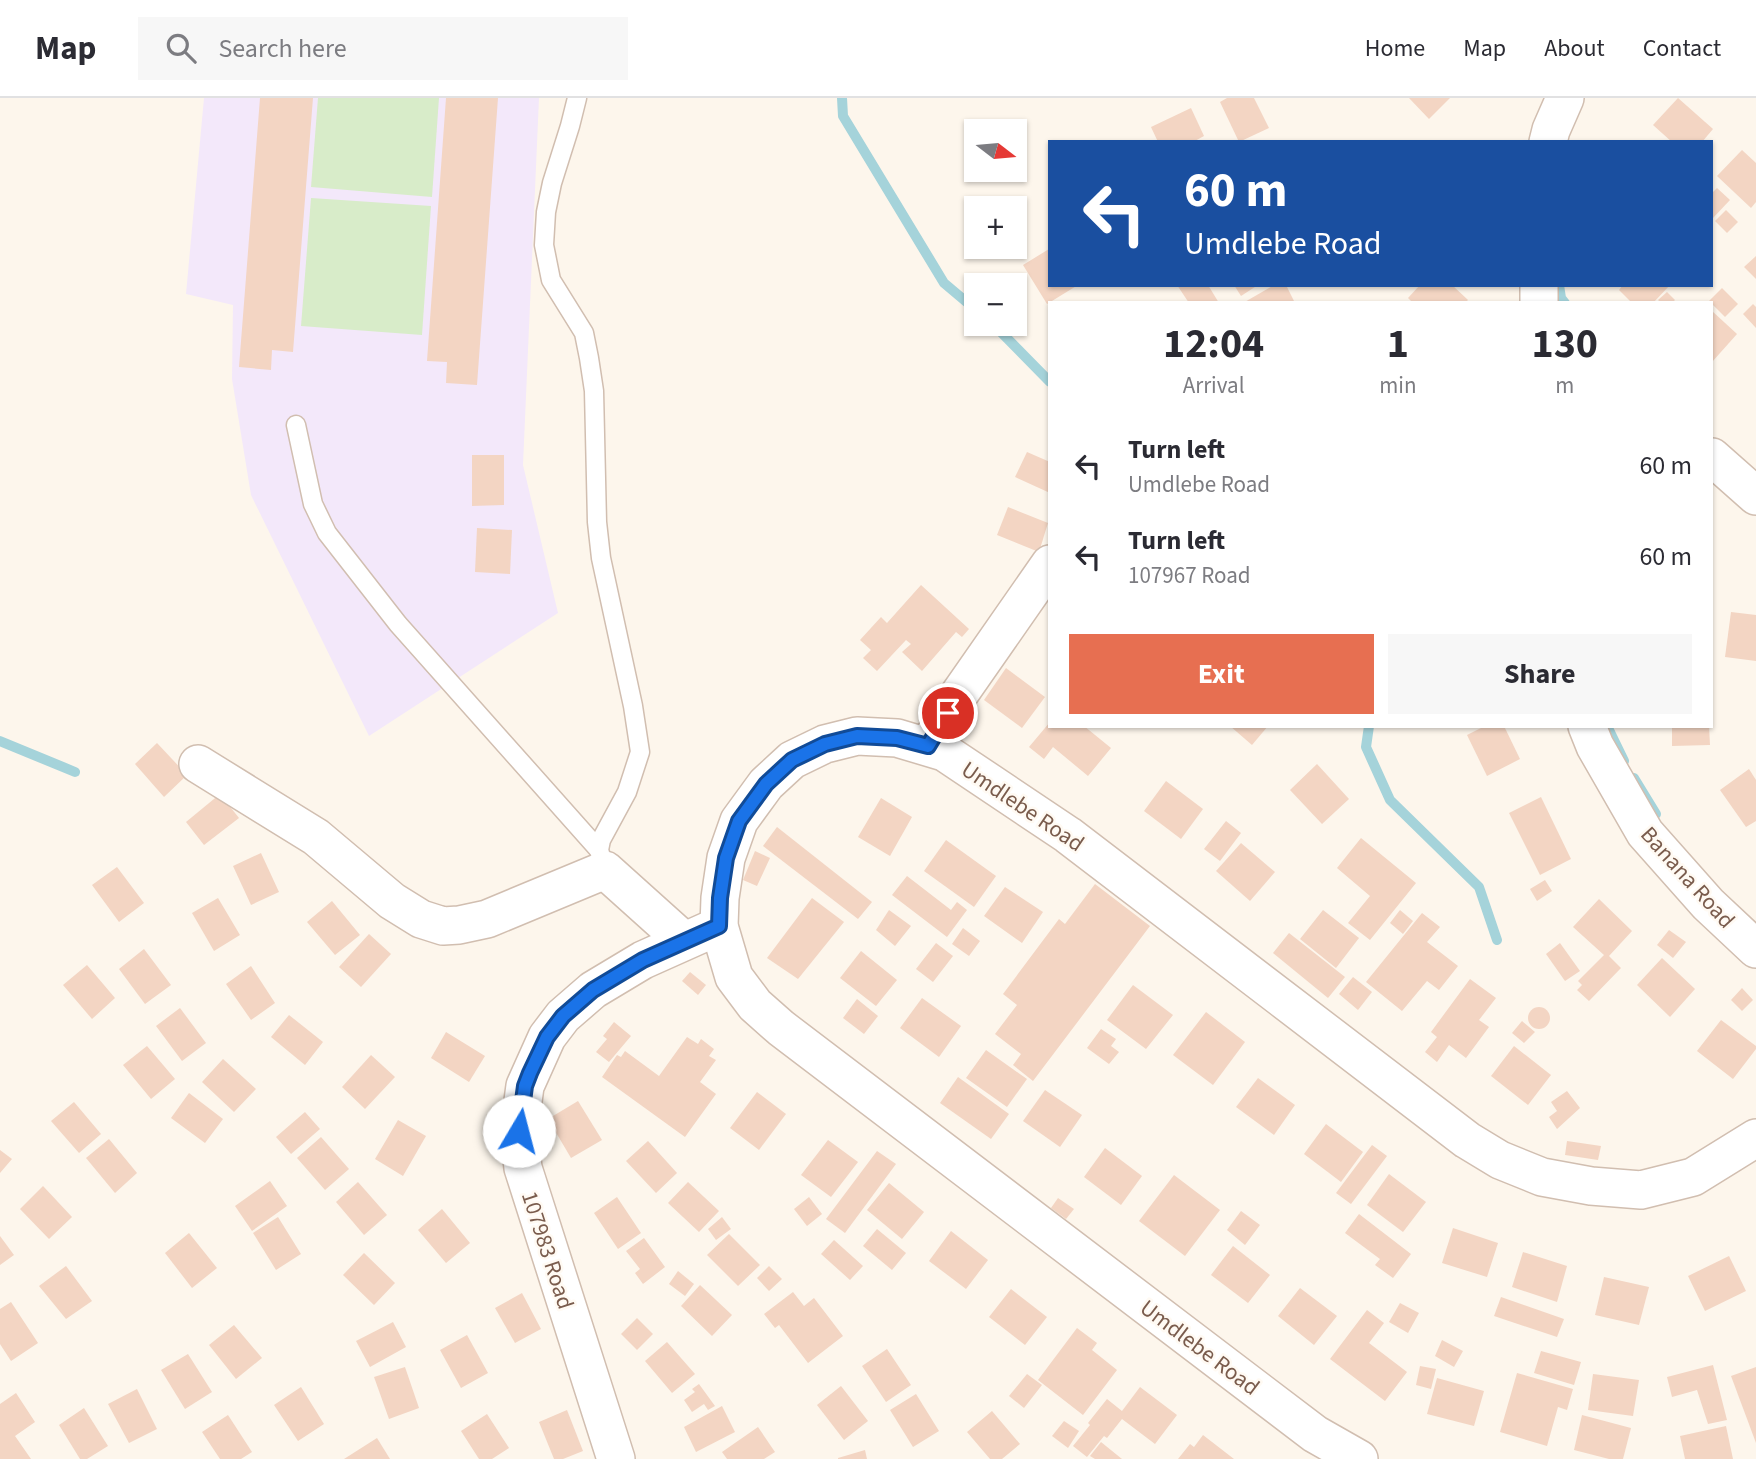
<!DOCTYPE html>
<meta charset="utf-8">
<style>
:root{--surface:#fff;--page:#f7f7f7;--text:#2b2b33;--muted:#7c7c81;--line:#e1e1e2;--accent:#e76f51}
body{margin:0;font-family:"Source Sans 3",sans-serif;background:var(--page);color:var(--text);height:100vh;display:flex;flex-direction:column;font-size:26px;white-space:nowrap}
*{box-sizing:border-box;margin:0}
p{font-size:23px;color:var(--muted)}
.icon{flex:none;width:38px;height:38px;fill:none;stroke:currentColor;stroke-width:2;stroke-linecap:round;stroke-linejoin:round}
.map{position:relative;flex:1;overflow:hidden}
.details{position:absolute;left:1048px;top:203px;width:665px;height:427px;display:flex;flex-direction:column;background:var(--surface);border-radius:0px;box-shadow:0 2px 5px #0004}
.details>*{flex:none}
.guide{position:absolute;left:1048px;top:42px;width:665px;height:147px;border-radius:0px;box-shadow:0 2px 5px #0004;background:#1a4fa0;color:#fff;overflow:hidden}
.needle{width:46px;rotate:106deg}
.buttons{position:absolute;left:964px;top:21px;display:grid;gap:14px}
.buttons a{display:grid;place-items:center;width:63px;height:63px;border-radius:0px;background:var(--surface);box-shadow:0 2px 5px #0004;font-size:35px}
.pin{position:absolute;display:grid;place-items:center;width:60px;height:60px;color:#fff;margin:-30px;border:4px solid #fff;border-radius:50%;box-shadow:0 2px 7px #0007}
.me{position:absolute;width:77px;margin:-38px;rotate:8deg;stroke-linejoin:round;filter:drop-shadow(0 0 5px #0008)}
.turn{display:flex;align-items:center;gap:24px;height:147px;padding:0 21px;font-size:32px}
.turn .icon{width:91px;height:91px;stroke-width:2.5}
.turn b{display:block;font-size:49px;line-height:60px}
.eta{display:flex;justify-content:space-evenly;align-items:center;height:119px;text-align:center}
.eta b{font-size:42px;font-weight:700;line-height:49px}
.primary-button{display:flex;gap:14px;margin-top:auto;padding:14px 21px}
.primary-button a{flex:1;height:80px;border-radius:0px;background:var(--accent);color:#fff;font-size:28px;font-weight:700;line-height:80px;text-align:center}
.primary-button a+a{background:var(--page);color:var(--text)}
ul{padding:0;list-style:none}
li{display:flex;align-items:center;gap:21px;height:91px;padding:0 21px}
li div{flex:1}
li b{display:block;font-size:26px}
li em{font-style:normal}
header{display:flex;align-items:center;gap:42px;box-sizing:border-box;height:98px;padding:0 35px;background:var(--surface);border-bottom:2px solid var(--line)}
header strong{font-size:33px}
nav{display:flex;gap:38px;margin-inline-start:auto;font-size:24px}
.search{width:490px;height:63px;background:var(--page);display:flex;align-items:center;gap:18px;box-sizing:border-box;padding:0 24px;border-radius:0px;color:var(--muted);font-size:26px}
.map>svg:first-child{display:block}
.education{fill:#f3e8fa}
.green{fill:#d8ecc9}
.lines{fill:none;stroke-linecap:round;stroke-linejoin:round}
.stream{stroke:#a5d3da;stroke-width:10}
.building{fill:#f3d5c3}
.lane-casing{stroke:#d1beb0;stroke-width:21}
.street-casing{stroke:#d1beb0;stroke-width:40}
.lane{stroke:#fff;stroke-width:18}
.street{stroke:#fff;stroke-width:37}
.route-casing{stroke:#114b97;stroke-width:18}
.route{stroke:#1a73e8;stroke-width:12}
.labels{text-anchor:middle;stroke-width:5;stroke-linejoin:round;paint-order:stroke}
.street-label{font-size:23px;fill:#7a5c4d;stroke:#fffaf3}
</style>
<header>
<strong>Map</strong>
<div class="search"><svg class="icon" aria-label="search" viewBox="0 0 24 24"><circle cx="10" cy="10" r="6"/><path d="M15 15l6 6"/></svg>Search here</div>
<nav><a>Home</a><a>Map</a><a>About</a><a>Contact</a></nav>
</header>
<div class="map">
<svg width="1756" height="1361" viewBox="0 0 1756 1361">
<rect width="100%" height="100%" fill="#fdf6ec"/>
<path class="education" d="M204,0H539L523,367L558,515L369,638L251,397L232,281L233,207L186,196Z"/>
<g class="green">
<path d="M318,0H439L432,99L311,89Z"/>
<path d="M311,100L431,108L422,237L301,228Z"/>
</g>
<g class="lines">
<g class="stream">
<path d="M842,0L843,18L944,185L976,212"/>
<path d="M1559,187L1561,200L1565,205"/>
<path d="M993,226L1050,284"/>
<path d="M1369,628L1366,649L1390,702L1479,789L1497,842"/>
<path d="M1607,628L1624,663"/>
<path d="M0,643L75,674"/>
<path d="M1634,680L1656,716"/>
</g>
</g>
<g class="building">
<path d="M260,0H313L293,254L272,252L271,272L239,269Z"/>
<path d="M446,0H498L477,287L446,285L447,264L427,263Z"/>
<path d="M1227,0H1254L1269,30L1239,44L1220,4Z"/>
<path d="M1409,0H1450L1429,21Z"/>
<path d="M1678,0L1713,31L1702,44H1672L1653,27Z"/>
<path d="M1191,10L1204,38L1193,44H1158L1151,29Z"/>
<path d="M1742,52L1756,65V104L1751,110L1717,78Z"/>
<path d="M1717,90L1730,102L1713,120L1712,118V95Z"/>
<path d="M1726,112L1738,124L1727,135L1715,123Z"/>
<path d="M1049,151L1050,187H1078L1047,206L1023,167Z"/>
<path d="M1756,158V181L1744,169Z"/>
<path d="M1177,187H1208L1219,205H1189Z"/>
<path d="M1234,187H1258L1241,198Z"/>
<path d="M1274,187H1286L1295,205H1243Z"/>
<path d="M1420,187H1452L1468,202L1465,205H1413L1408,200Z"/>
<path d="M1623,187H1670L1653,205H1632L1619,192Z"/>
<path d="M1722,190L1738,206L1725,219L1709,203Z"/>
<path d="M1667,194L1675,202L1672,205H1661L1658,202Z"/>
<path d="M1753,206L1756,209V230L1743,216Z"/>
<path d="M1712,213L1737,236L1712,264Z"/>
<path d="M1027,354L1050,364V395L1015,379Z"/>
<path d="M472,357H504V407L472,408Z"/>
<path d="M1008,409L1048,425L1039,454L997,437Z"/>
<path d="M477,430L512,432L510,476L475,474Z"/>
<path d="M921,487L969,531L962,539L956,534L922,573L902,554L911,546L906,542L877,573L863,560L871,552L860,542L881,519L887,525Z"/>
<path d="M1731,514L1756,517V563L1725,559Z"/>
<path d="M1006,570L1045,599L1022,630L984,602Z"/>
<path d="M1050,624V628H1084L1111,650L1088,678L1053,649L1044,661L1029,649Z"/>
<path d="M1230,628H1268L1252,647Z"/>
<path d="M1485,628H1504L1520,661L1487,678L1467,637Z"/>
<path d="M1672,628H1709L1710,647L1672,648Z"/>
<path d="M157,645L187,677L164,699L135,666Z"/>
<path d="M1317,666L1349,701L1322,726L1290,692Z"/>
<path d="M1749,671L1756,682V723L1746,729L1720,692Z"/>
<path d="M1166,683L1203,711L1181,741L1144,713Z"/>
<path d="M220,696L239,720L204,747L186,724Z"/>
<path d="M1541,699L1571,761L1540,777L1509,715Z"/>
<path d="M881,700L912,719L890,758L858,739Z"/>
<path d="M1226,723L1241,735L1220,763L1204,751Z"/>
<path d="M777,729L872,804L858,821L763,748Z"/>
<path d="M1361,740L1416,785L1370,842L1348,825L1370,798L1337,770Z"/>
<path d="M946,742L996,778L974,809L924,773Z"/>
<path d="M1241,745L1275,774L1250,803L1216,773Z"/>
<path d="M755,753L770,760L757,788L743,782Z"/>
<path d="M261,755L279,794L251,807L233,768Z"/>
<path d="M117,769L144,805L119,824L92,787Z"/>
<path d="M907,778L951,812L957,804L967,812L947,839L892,797Z"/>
<path d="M1545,782L1552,793L1537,803L1530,791Z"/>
<path d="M1095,786L1150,828L1033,983L1013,967L1021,956L995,936L1017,907L1003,896L1059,821L1065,826Z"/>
<path d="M1005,789L1043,814L1022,845L984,818Z"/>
<path d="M218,800L240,837L214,853L192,815Z"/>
<path d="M812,800L844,824L798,881L767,860Z"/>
<path d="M1599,801L1632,833L1609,858L1621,870L1589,903L1577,892L1582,887L1578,883L1604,857L1573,829Z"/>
<path d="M332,803L360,837L335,857L307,824Z"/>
<path d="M889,812L911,828L895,848L876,832Z"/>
<path d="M1323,812L1359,840L1336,870L1300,841Z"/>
<path d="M1400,812L1413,823L1403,836L1390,825Z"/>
<path d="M1422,815L1440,829L1427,844L1458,868L1439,892L1427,883L1402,913L1366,884Z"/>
<path d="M963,830L980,843L969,858L952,846Z"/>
<path d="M1669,832L1686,844L1673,860L1657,847Z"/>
<path d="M1289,835L1345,879L1328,900L1273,855Z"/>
<path d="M369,836L391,856L361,889L339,869Z"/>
<path d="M936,845L953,858L933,884L916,871Z"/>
<path d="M1560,845L1580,873L1565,883L1546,856Z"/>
<path d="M144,851L171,887L145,906L119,871Z"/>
<path d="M861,853L897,882L876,908L840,880Z"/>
<path d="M1662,860L1695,891L1670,919L1637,887Z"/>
<path d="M87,867L115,900L92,921L63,887Z"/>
<path d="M251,868L275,905L251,922L226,886Z"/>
<path d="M690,874L706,887L698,897L682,883Z"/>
<path d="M1353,879L1372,894L1358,912L1339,896Z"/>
<path d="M1470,881L1496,900L1479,922L1489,929L1466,960L1449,947L1437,964L1425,954L1437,939L1431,934Z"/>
<path d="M1133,887L1173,917L1146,951L1107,922Z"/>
<path d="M1742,890L1753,902L1742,913L1731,902Z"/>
<path d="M922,900L961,928L939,959L900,930Z"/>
<path d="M857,901L878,918L864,936L843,920Z"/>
<circle cx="1539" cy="920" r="11"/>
<path d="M180,910L206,945L182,963L156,928Z"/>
<path d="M1206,914L1245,944L1213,987L1173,957Z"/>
<path d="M289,917L323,944L305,967L271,939Z"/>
<path d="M1721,922L1756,948V951L1733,981L1697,953Z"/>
<path d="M1522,923L1535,934L1524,945L1512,935Z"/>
<path d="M614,924L631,938L609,964L596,954L607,941L603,938Z"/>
<path d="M1101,931L1116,941L1111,948L1119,954L1109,966L1087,950Z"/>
<path d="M446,934L485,958L469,984L431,960Z"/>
<path d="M687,939L698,946L701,941L714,951L709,958L716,962L700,984L716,996L685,1039L602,979L617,957L621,959L625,953L659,978Z"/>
<path d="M147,948L175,981L151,1001L123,967Z"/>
<path d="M1514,948L1551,977L1528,1007L1491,978Z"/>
<path d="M986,952L1027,981L1007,1009L966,980Z"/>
<path d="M371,957L395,979L365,1011L342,989Z"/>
<path d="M223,961L256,991L234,1014L202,984Z"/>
<path d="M958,979L1009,1016L991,1041L940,1005Z"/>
<path d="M1258,980L1295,1007L1274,1037L1236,1009Z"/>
<path d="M1045,992L1082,1017L1060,1049L1023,1023Z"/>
<path d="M1567,993L1580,1010L1557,1031L1549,1019L1557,1013L1551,1004Z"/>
<path d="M757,994L786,1016L759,1052L730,1030Z"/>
<path d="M189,995L223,1021L205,1045L171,1020Z"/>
<path d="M578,1003L602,1042L571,1060L548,1021Z"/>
<path d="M74,1004L101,1036L79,1055L51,1023Z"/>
<path d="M305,1014L320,1031L291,1056L276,1039Z"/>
<path d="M398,1022L426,1038L403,1078L375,1061Z"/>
<path d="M1326,1026L1363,1054L1341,1084L1304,1056Z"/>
<path d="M321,1039L349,1071L325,1092L297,1060Z"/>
<path d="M109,1041L137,1075L115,1095L86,1060Z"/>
<path d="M828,1042L858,1064L831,1099L801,1077Z"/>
<path d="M648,1043L677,1075L656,1095L626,1063Z"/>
<path d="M1567,1043L1601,1048L1598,1062L1565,1057Z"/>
<path d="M1372,1047L1387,1058L1351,1106L1336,1095Z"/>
<path d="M1105,1050L1142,1078L1121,1107L1084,1079Z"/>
<path d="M0,1052L12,1061L0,1075Z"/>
<path d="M877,1053L896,1066L845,1135L826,1121Z"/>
<path d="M1389,1076L1426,1104L1403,1134L1367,1107Z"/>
<path d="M1174,1077L1220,1112L1185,1158L1139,1123Z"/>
<path d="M270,1083L287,1108L252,1133L235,1108Z"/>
<path d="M358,1084L387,1117L364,1137L336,1104Z"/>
<path d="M688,1084L719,1113L699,1134L668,1105Z"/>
<path d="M889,1085L924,1114L902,1141L867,1112Z"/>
<path d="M43,1088L72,1119L49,1141L20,1111Z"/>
<path d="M617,1099L641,1135L618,1151L594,1115Z"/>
<path d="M809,1099L822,1116L807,1128L794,1111Z"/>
<path d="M1058,1100L1074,1111L1066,1121L1051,1110Z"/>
<path d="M442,1111L470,1145L446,1165L418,1132Z"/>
<path d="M1241,1113L1260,1127L1245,1147L1227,1132Z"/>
<path d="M1359,1116L1411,1156L1393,1180L1375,1167L1380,1161L1345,1135Z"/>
<path d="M278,1119L301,1156L276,1172L253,1135Z"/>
<path d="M722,1119L731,1131L716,1142L708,1131Z"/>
<path d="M1453,1130L1498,1145L1487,1179L1442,1165Z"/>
<path d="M877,1131L906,1155L892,1172L863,1148Z"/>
<path d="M951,1133L988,1162L966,1191L929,1163Z"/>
<path d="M189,1135L217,1170L192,1190L165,1155Z"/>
<path d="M729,1136L760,1167L738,1188L707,1157Z"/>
<path d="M0,1138L14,1157L0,1167Z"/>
<path d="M644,1140L665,1169L643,1186L635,1175L640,1171L626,1153Z"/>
<path d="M834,1142L863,1168L850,1182L821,1156Z"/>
<path d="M1233,1148L1270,1177L1248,1205L1211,1177Z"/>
<path d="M1523,1154L1567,1168L1557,1204L1512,1189Z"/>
<path d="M364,1155L395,1185L374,1207L343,1177Z"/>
<path d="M1729,1158L1746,1193L1705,1213L1688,1178Z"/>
<path d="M66,1168L92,1203L66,1221L39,1188Z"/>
<path d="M769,1168L782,1181L769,1193L757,1180Z"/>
<path d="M678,1173L694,1186L685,1198L669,1186Z"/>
<path d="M1604,1179L1649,1189L1639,1227L1595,1217Z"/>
<path d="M700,1187L732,1217L712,1238L681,1208Z"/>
<path d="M1300,1190L1337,1218L1314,1247L1278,1218Z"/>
<path d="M1011,1191L1047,1219L1025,1247L989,1219Z"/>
<path d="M793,1194L804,1208L814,1200L843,1238L808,1265L779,1227L775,1230L764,1216Z"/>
<path d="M522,1195L541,1231L515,1245L495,1210Z"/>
<path d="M1501,1199L1564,1221L1557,1239L1494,1218Z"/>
<path d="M11,1204L38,1245L11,1263L0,1246V1211Z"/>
<path d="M1400,1205L1419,1215L1408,1235L1389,1224Z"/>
<path d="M1367,1212L1384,1225L1369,1245L1407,1274L1385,1303L1330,1261Z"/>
<path d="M637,1220L653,1236L637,1252L621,1236Z"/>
<path d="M393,1224L406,1249L370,1269L356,1243Z"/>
<path d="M234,1227L262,1260L236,1281L209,1247Z"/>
<path d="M1077,1230L1097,1245L1092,1252L1117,1272L1083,1317L1038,1282Z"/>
<path d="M467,1237L488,1275L461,1290L440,1252Z"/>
<path d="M1442,1242L1463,1253L1454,1269L1435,1258Z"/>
<path d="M667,1244L695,1276L672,1295L645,1263Z"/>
<path d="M887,1251L911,1287L886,1304L862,1268Z"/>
<path d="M1541,1253L1581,1264L1574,1287L1534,1275Z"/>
<path d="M188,1256L212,1294L185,1311L161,1272Z"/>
<path d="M1713,1267L1727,1322L1708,1326L1697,1292L1672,1299L1667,1279Z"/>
<path d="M1420,1268L1436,1271L1431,1291L1416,1287Z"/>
<path d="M405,1269L419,1310L389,1321L374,1279Z"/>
<path d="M1756,1269V1345L1731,1278Z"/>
<path d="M1517,1275L1573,1291L1567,1312L1558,1309L1547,1348L1500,1334Z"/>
<path d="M1027,1276L1042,1287L1024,1310L1009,1298Z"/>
<path d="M1593,1276L1639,1282L1633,1318L1588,1312Z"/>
<path d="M1437,1280L1484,1293L1474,1328L1427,1316Z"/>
<path d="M699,1286L715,1308L708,1312L704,1306L692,1314L684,1302L695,1294L692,1291Z"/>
<path d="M841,1288L868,1323L844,1342L817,1307Z"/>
<path d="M301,1289L324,1326L298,1343L274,1307Z"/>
<path d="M1140,1289L1177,1317L1155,1346L1122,1321L1107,1340L1104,1338L1087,1359L1073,1348L1090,1327L1088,1325L1107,1301L1122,1313Z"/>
<path d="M137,1291L157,1331L129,1345L108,1306Z"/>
<path d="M16,1295L35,1324L15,1338L31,1361H0V1306Z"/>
<path d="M916,1296L939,1333L913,1349L890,1312Z"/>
<path d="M722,1308L735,1334L696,1354L684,1329Z"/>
<path d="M84,1310L108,1348L87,1361H80L59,1327Z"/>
<path d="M567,1312L583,1353L563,1361H554L539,1324Z"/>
<path d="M992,1313L1020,1346L1002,1361H990L967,1334Z"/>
<path d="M487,1316L509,1350L492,1361H479L461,1333Z"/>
<path d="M228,1317L252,1354L241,1361H220L202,1334Z"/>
<path d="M1582,1317L1631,1330L1623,1361H1609L1574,1352Z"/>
<path d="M1064,1323L1079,1333L1068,1350L1052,1338Z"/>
<path d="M1726,1328L1733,1361H1685L1680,1338Z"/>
<path d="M758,1329L775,1354L764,1361H727L722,1354Z"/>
<path d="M1203,1337L1234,1361H1178L1190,1346L1194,1349Z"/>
<path d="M377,1340L390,1361H344Z"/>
<path d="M1101,1344L1122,1361H1095L1090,1358Z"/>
<path d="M865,1352L867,1361H838V1360Z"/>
</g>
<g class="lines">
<defs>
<g id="lane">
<path d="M577,0L570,28L552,85L546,114L544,147L551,182L584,235L589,260L594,293L597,424L601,460L633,608L640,654L627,694L601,742L599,752L605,772"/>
<path d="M296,327L313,406L327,435L398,526L599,752"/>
</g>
<g id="street">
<path d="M1548,44L1551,32L1565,0"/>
<path d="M1539,205V187"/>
<path d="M1712,359L1756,398"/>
<path d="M1587,628L1595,648L1645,735L1708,806L1756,851"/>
<path d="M928,648L958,598L1050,466"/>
<path d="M198,666L316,739L392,803L421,821L443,828L459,827L487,821L605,772L684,843"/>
<path d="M616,1361L523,1070L519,1033L525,988L547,939L563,918L593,892L643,862L719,828"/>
<path d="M1359,1361L1315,1336L781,930L755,907L734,879L719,828L720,800L726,760L739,723L766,686L792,662L825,646L857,638L897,640L944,654L1068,737L1467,1042L1500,1062L1542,1079L1591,1088L1641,1092L1693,1079L1756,1040"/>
</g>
</defs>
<use href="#lane" class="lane-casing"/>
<use href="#street" class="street-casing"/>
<use href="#lane" class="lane"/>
<use href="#street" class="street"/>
</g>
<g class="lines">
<defs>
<path id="route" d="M519,1033L525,988L530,975L547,939L563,918L593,892L643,862L719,828L720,800L726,760L739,723L766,686L792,662L825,646L857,638L897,640L928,648L948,615"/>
</defs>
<use href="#route" class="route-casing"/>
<use href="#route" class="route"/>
</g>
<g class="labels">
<g class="street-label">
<text transform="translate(1023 708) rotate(34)" y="8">Umdlebe Road</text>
<text transform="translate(1688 779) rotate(48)" y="8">Banana Road</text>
<text transform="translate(548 1152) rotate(72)" y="8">107983 Road</text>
<text transform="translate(1200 1249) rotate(37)" y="8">Umdlebe Road</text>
</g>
</g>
</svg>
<div class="buttons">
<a><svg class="needle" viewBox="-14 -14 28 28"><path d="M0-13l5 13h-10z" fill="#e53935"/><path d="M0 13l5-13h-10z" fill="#7c7c81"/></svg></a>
<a>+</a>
<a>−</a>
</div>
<div class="pin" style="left:948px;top:615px;background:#d93025"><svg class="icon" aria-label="arrive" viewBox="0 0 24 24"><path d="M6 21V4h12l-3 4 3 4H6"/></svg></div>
<svg class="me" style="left:519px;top:1033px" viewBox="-20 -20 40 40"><circle r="19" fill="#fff"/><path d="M0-13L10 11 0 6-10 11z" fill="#1a73e8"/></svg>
<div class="guide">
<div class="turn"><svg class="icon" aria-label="left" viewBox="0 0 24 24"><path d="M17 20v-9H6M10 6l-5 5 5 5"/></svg><div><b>60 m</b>Umdlebe Road</div></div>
</div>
<section class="details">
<div class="eta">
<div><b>12:04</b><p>Arrival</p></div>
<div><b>1</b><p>min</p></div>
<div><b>130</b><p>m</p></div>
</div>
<ul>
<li><svg class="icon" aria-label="left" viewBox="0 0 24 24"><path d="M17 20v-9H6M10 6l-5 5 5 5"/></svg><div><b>Turn left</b><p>Umdlebe Road</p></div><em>60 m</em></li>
<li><svg class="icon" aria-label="left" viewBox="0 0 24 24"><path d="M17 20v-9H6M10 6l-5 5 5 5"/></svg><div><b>Turn left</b><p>107967 Road</p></div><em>60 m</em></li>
</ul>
<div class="primary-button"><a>Exit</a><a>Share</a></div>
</section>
</div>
